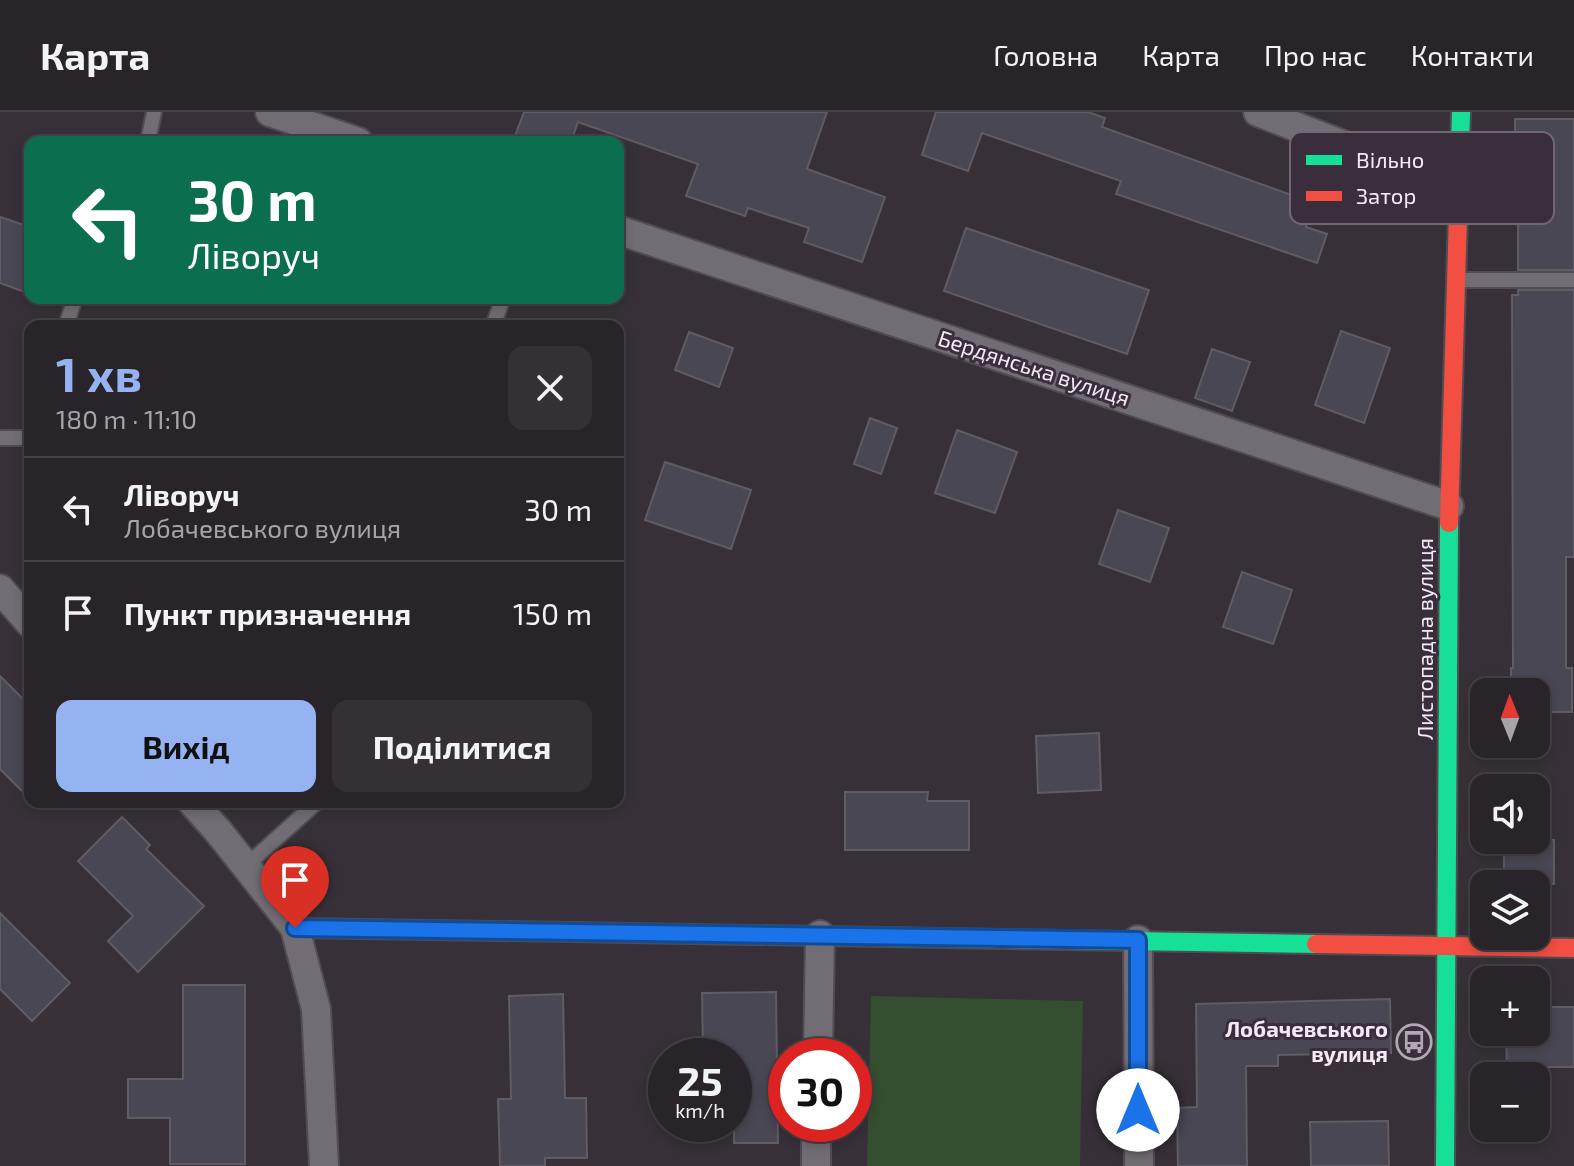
<!DOCTYPE html>
<html lang="uk">
<meta charset="utf-8">
<style>
:root{--surface:#29242a;--page:#353036;--text:#f1f3f6;--muted:#a5a4a8;--line:#454147;--accent:#95b2f1}
body{margin:0;font-family:"Exo 2",sans-serif;background:var(--page);color:var(--text);height:100vh;display:flex;flex-direction:column;font-size:30px;white-space:nowrap}
*{box-sizing:border-box;margin:0}
p{font-size:26px;color:var(--muted)}
.icon{flex:none;width:44px;height:44px;fill:none;stroke:currentColor;stroke-width:2;stroke-linecap:round;stroke-linejoin:round}
.map{position:relative;flex:1;overflow:hidden}
.side{position:absolute;left:24px;top:208px;width:600px;height:488px;display:flex;flex-direction:column;background:var(--surface);border-radius:16px;box-shadow:0 4px 12px #0003,0 0 0 2px var(--line)}
.side>*{flex:none}
.hud{position:absolute;left:24px;top:24px;width:600px;height:168px;border-radius:16px;box-shadow:0 4px 12px #0003,0 0 0 2px var(--line);background:#0b6e4f;color:#fff;overflow:hidden}
.needle{width:52px;rotate:359deg}
.buttons{position:absolute;left:1470px;top:566px;display:grid;gap:16px}
.buttons a{display:grid;place-items:center;width:80px;height:80px;border-radius:16px;background:var(--surface);box-shadow:0 4px 12px #0003,0 0 0 2px var(--line);font-size:40px}
.speed{position:absolute;left:648px;top:926px;display:flex;gap:16px;font-size:40px;font-weight:700;text-align:center}
.speed>*{display:grid;place-content:center;width:104px;height:104px;border-radius:50%;background:var(--surface);box-shadow:0 4px 12px #0003,0 0 0 2px var(--line);line-height:1}
.speed small{font-size:20px;font-weight:400}
.speed .limit{border:12px solid #d22;background:#fff;color:#111}
.pin{position:absolute;display:grid;place-items:center;width:68px;height:68px;color:#fff;margin:-82px -34px;border-radius:50% 50% 50% 0;rotate:-45deg;box-shadow:0 0 8px #0007}
.pin .icon{rotate:45deg}
.me{position:absolute;width:88px;margin:-44px;rotate:0deg;stroke-linejoin:round;filter:drop-shadow(0 0 6px #0008)}
.turn{display:flex;align-items:center;gap:28px;height:168px;padding:0 32px;font-size:36px}
.turn .icon{width:104px;height:104px;stroke-width:2.5}
.turn b{display:block;font-size:56px;line-height:68px}
.round{display:grid;place-items:center;flex:none;width:84px;height:84px;border-radius:16px;background:var(--page)}
.overview{display:flex;align-items:center;justify-content:space-between;height:136px;padding:0 32px}
h1{font-size:48px;font-weight:700;line-height:60px;color:var(--accent)}
.cta{display:flex;gap:16px;margin-top:auto;padding:16px 32px}
.cta a{flex:1;height:92px;border-radius:16px;background:var(--accent);color:#111;font-size:32px;font-weight:700;line-height:92px;text-align:center}
.cta a+a{background:var(--page);color:var(--text)}
ul{padding:0;list-style:none}
li{display:flex;align-items:center;gap:24px;height:104px;padding:0 32px;border-top:2px solid var(--line)}
li div{flex:1}
li b{display:block;font-size:30px}
li em{font-style:normal}
header{display:flex;align-items:center;gap:48px;box-sizing:border-box;height:112px;padding:0 40px;background:var(--surface);border-bottom:2px solid var(--line)}
header strong{font-size:38px}
nav{display:flex;gap:44px;margin-inline-start:auto;font-size:28px}
.map>svg:first-child{display:block}
.green{fill:#344e30}
.building{fill:#4a4754;stroke:#5f5c63;stroke-width:2}
.lines{fill:none;stroke-linecap:round;stroke-linejoin:round}
.lane-casing{stroke:#514c52;stroke-width:18}
.street-casing{stroke:#514c52;stroke-width:32}
.fast-casing{stroke:#514c52;stroke-width:22}
.jam-casing{stroke:#514c52;stroke-width:22}
.lane{stroke:#726d74;stroke-width:14}
.street{stroke:#726d74;stroke-width:28}
.fast{stroke:#16e098;stroke-width:18}
.jam{stroke:#f24e42;stroke-width:18}
.route-casing{stroke:#114b97;stroke-width:20}
.route{stroke:#1a73e8;stroke-width:14}
.labels{text-anchor:middle;stroke-width:6;stroke-linejoin:round;paint-order:stroke}
.street-label{font-size:22px;fill:#f3eaf4;stroke:#3a2d3c}
.poi-label{font-size:22px;font-weight:bold;fill:#f3eaf4;stroke:#3a2d3c;text-anchor:end}
.key{fill:#3a2d3c;stroke:#726673;stroke-width:2}
.key-label{font-size:22px;fill:#f3eaf4}
</style>
<header>
<strong>Карта</strong>
<nav><a>Головна</a><a>Карта</a><a>Про нас</a><a>Контакти</a></nav>
</header>
<div class="map">
<svg width="1574" height="1054" viewBox="0 0 1574 1054">
<rect width="100%" height="100%" fill="#373038"/>
<path class="green" d="M871,884L1083,889L1080,1054H867Z"/>
<g class="building">
<path d="M524,0H827L807,57L885,85L862,150L804,130L809,116L748,96L745,104L686,84L698,52L578,10L571,30H532L515,24Z"/>
<path d="M936,0H1088L1105,6L1102,15L1314,91L1306,115L1327,122L1317,151L1116,82L1121,69L982,21L968,59L922,43Z"/>
<path d="M1515,7H1574V158H1518V54H1515Z"/>
<path d="M0,105L30,115V182L0,171Z"/>
<path d="M966,116L1149,178L1127,242L944,179Z"/>
<path d="M1518,178H1574V445H1566V556H1572V600H1536V580H1511V556H1513L1512,183H1518Z"/>
<path d="M1341,219L1390,236L1364,311L1315,293Z"/>
<path d="M689,220L733,236L719,275L675,258Z"/>
<path d="M1212,237L1250,250L1232,299L1195,286Z"/>
<path d="M870,306L897,316L881,362L854,352Z"/>
<path d="M957,318L1017,340L995,401L935,381Z"/>
<path d="M665,350L751,378L731,437L645,408Z"/>
<path d="M1118,398L1169,416L1150,470L1099,452Z"/>
<path d="M1242,460L1292,478L1273,532L1223,515Z"/>
<path d="M0,564L30,594V687L0,657Z"/>
<path d="M1099,621L1101,678L1038,681L1036,624Z"/>
<path d="M845,680H928L927,689H969V738H845Z"/>
<path d="M122,705L150,733L146,737L204,794L138,860L108,829L133,804L78,749Z"/>
<rect x="1504" y="728" width="50" height="44"/>
<path d="M0,801L70,871L32,909L0,877Z"/>
<path d="M183,873H245V1052H170V1006H128V967H183Z"/>
<path d="M776,880L778,1031H734V938H703L702,881Z"/>
<path d="M563,882L565,986H586L587,1046H545V1054H500L498,987H511L509,884Z"/>
<path d="M1390,887L1391,941L1278,943V954H1246L1247,1054H1178L1177,996L1197,995L1196,892Z"/>
<path d="M1536,895H1574V955H1507L1506,920H1536Z"/>
<path d="M1388,1009L1389,1054H1311L1310,1010Z"/>
</g>
<g class="lines">
<defs>
<g id="lane">
<path d="M148,30L154,0"/>
<path d="M1458,168H1574"/>
<path d="M66,214L75,186"/>
<path d="M493,214L503,186"/>
<path d="M0,326H30"/>
<path d="M246,754L317,690"/>
</g>
<g id="street">
<path d="M270,0L358,30"/>
<path d="M1258,0L1457,77"/>
<path d="M618,118L1449,394"/>
<path d="M0,477L30,511"/>
<path d="M192,690L218,719L295,816L316,897L324,1054"/>
<path d="M1138,828L1139,1054"/>
<path d="M818,944L820,823"/>
<path d="M816,1054V1012"/>
</g>
<g id="fast">
<path d="M1458,102L1461,0"/>
<path d="M569,820L1316,832"/>
<path d="M1445,1054L1449,411"/>
</g>
<g id="jam">
<path d="M1449,411L1458,102"/>
<path d="M295,816L569,820"/>
<path d="M1316,832L1574,836"/>
</g>
</defs>
<use href="#lane" class="lane-casing"/>
<use href="#street" class="street-casing"/>
<use href="#fast" class="fast-casing"/>
<use href="#jam" class="jam-casing"/>
<use href="#lane" class="lane"/>
<use href="#street" class="street"/>
<use href="#fast" class="fast"/>
<use href="#jam" class="jam"/>
</g>
<g class="lines">
<defs>
<path id="route" d="M295,816L1138,828V998"/>
</defs>
<use href="#route" class="route-casing"/>
<use href="#route" class="route"/>
</g>
<defs>
<symbol id="bus-ring" viewBox="-11 -11 22 22"><circle r="9.5" fill="#3a2d3c" stroke="#b1a9b2" stroke-width="1.5"/><path d="M-5-6H5V4H4V6H2V4H-2V6H-4V4H-5ZM-3.5-4V0h7V-4ZM-3.5 1.2v1.5H-2V1.2ZM2 1.2v1.5H3.5V1.2Z" fill="#b1a9b2"/></symbol>
</defs>
<g fill-rule="evenodd">
<use href="#bus-ring" x="1394" y="910" width="40" height="40"/>
</g>
<g class="labels">
<g class="street-label">
<text transform="translate(1034 256) rotate(18)" y="8">Бердянська вулиця</text>
<text transform="translate(1425 527) rotate(-90)" y="8">Листопадна вулиця</text>
</g>
<g class="poi-label">
<text x="1388" y="925">Лобачевського<tspan x="1388" dy="25">вулиця</tspan></text>
</g>
</g>
<rect x="1290" y="20" width="264" height="92" rx="12" class="key"/>
<rect x="1306" y="43" width="36" height="10" fill="#16e098"/>
<rect x="1306" y="79" width="36" height="10" fill="#f24e42"/>
<g class="key-label">
<text x="1356" y="56">Вільно</text>
<text x="1356" y="92">Затор</text>
</g>
</svg>
<div class="buttons">
<a><svg class="needle" viewBox="-14 -14 28 28"><path d="M0-13l5 13h-10z" fill="#e53935"/><path d="M0 13l5-13h-10z" fill="#a5a4a8"/></svg></a>
<a><svg class="icon" aria-label="sound" viewBox="0 0 24 24"><path d="M4 9h4l5-4v14l-5-4H4zM17 9q2 3 0 6"/></svg></a>
<a><svg class="icon" aria-label="layers" viewBox="0 0 24 24"><path d="M12 4l9 5-9 5-9-5zM3 14l9 5 9-5"/></svg></a>
<a>+</a>
<a>−</a>
</div>
<div class="speed"><div>25<small>km/h</small></div><div class="limit">30</div></div>
<div class="pin" style="left:295px;top:816px;background:#d93025"><svg class="icon" aria-label="arrive" viewBox="0 0 24 24"><path d="M6 21V4h12l-3 4 3 4H6"/></svg></div>
<svg class="me" style="left:1138px;top:998px" viewBox="-20 -20 40 40"><circle r="19" fill="#fff"/><path d="M0-13L10 11 0 6-10 11z" fill="#1a73e8"/></svg>
<div class="hud">
<div class="turn"><svg class="icon" aria-label="left" viewBox="0 0 24 24"><path d="M17 20v-9H6M10 6l-5 5 5 5"/></svg><div><b>30 m</b>Ліворуч</div></div>
</div>
<section class="side">
<div class="overview"><div><h1>1 хв</h1><p>180 m · 11:10</p></div><a class="round"><svg class="icon" aria-label="close" viewBox="0 0 24 24"><path d="M6 6l12 12M18 6L6 18"/></svg></a></div>
<ul>
<li><svg class="icon" aria-label="left" viewBox="0 0 24 24"><path d="M17 20v-9H6M10 6l-5 5 5 5"/></svg><div><b>Ліворуч</b><p>Лобачевського вулиця</p></div><em>30 m</em></li>
<li><svg class="icon" aria-label="arrive" viewBox="0 0 24 24"><path d="M6 21V4h12l-3 4 3 4H6"/></svg><div><b>Пункт призначення</b></div><em>150 m</em></li>
</ul>
<div class="cta"><a>Вихід</a><a>Поділитися</a></div>
</section>
</div>
